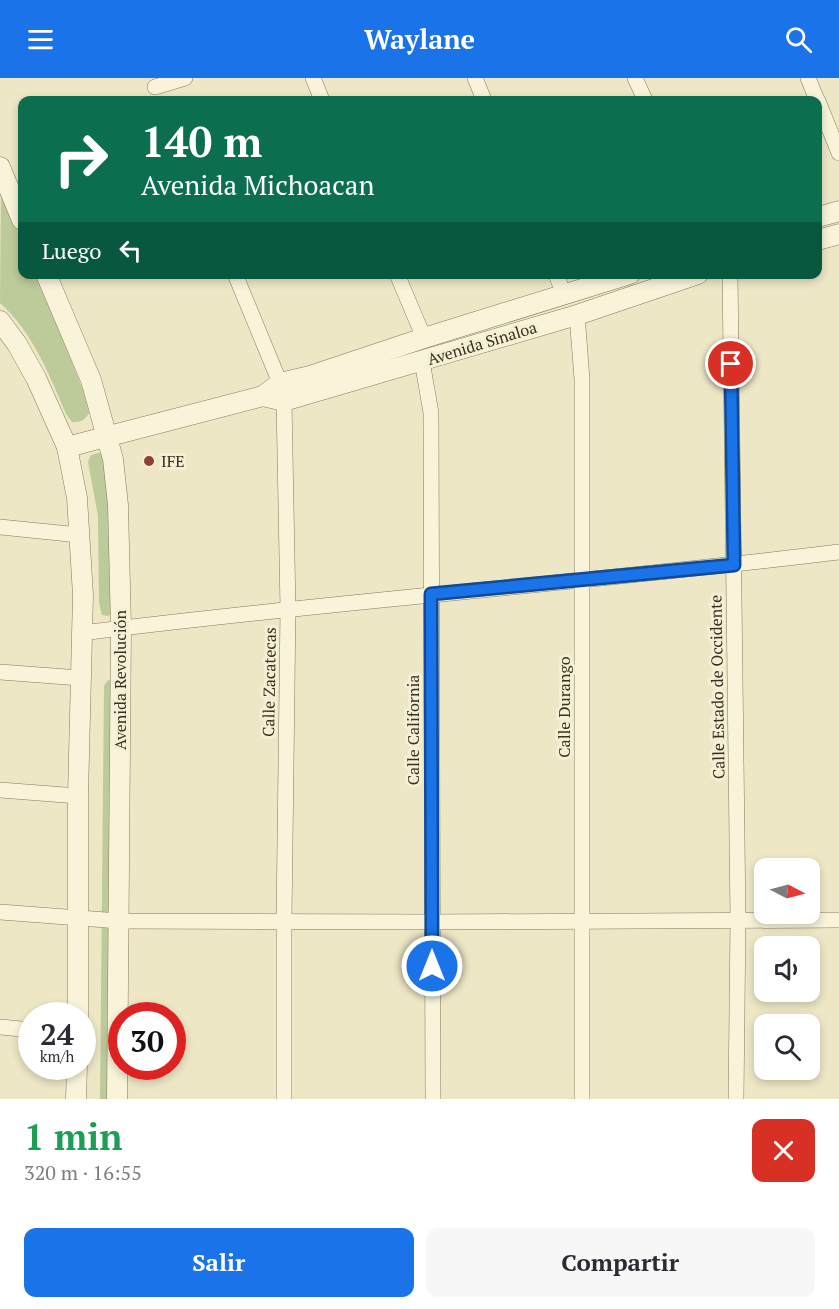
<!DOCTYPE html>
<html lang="es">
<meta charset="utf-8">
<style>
:root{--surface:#fff;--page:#f7f7f7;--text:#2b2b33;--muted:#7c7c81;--accent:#1a73e8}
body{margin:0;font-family:"PT Serif",serif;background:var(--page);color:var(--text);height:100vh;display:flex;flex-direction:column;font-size:22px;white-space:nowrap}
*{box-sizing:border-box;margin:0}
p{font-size:20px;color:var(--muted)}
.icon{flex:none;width:33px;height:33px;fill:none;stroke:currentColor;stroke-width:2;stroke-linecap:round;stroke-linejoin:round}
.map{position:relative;height:1021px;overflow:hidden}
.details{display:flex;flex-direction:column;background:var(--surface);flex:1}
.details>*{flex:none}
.top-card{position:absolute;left:18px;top:18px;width:804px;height:183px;border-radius:12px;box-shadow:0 3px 9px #0003;background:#0b6e4f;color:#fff;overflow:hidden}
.needle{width:39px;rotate:96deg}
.controls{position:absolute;left:754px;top:780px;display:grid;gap:12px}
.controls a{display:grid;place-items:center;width:66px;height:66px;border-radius:12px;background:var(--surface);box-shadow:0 3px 9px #0003;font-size:30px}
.speed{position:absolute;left:18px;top:924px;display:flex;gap:12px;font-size:30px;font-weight:700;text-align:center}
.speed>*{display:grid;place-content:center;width:78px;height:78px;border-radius:50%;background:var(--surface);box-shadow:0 3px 9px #0003;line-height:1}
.speed small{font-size:15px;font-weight:400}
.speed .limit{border:9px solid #d22;background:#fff;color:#111}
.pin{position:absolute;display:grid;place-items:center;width:51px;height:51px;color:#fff;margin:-26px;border:3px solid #fff;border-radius:50%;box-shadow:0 2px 6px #0007}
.me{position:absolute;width:66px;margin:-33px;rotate:0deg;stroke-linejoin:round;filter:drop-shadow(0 0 4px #0008)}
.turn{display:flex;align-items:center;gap:21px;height:126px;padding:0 24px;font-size:27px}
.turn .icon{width:78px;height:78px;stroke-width:2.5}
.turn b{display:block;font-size:42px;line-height:51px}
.then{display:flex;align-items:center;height:57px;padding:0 24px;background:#0003;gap:12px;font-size:22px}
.round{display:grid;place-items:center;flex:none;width:63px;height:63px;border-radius:12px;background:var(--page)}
.head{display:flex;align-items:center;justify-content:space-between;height:102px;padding:0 24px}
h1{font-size:36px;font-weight:600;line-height:45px;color:#1e9e55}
.action{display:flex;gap:12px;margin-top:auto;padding:12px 24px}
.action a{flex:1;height:69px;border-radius:12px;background:var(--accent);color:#fff;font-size:24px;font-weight:600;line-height:69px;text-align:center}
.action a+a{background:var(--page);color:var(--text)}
header{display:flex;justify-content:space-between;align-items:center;height:78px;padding:0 24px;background:var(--accent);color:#fff;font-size:27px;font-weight:600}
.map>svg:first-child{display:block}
.green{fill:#bdca9a}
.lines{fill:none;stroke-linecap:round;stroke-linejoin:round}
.minor-casing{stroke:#877a5c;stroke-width:16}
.tertiary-casing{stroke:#877a5c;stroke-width:21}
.minor{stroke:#f8f3d9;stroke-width:15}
.tertiary{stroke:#f8f3d9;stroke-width:20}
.route-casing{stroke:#114b97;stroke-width:15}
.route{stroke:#1a73e8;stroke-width:10}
.poi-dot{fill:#943e2f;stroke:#f4f0d5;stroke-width:2}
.labels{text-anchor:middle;stroke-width:6;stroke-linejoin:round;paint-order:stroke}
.street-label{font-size:16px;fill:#382f20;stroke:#f4f0d5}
.poi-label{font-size:16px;fill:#382f20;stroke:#f4f0d5;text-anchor:start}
</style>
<header><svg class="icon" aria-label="menu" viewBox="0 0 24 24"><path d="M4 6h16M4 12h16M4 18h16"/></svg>Waylane<svg class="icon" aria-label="search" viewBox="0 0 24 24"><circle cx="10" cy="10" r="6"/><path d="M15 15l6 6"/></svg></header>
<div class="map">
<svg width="839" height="1021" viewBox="0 0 839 1021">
<rect width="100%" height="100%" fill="#ede7c6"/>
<g class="green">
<path d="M1,107L22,161V196L37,197L83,312L89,335C84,343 81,344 72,344L66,336C50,298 32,253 0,225Z"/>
<path d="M98,375H103L108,384L112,535L108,538L102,537L99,525L98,438L88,384L91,377Z"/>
<path d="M108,602L113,603V1021H100L104,608Z"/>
</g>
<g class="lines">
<defs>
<g id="minor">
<path d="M313,0L322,22"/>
<path d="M475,0L484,22"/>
<path d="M635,0L645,22"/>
<path d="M808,0L817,22"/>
<path d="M155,9L185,0"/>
<path d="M818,23L839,75"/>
<path d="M235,196L280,305L284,323L288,531L284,843V1021"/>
<path d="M397,196L424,260"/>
<path d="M556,196L564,217"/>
<path d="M730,196L738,842L736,1021"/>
<path d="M577,237L582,301V1021"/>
<path d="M422,283L431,335L433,1021"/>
<path d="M0,449L79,457"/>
<path d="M82,555C334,523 587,505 839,474"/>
<path d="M0,594L80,600"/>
<path d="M0,712L78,718"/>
<path d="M0,834L119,843L432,844L839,842"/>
<path d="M0,949L32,952"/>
</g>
<g id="tertiary">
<path d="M0,89L22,142"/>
<path d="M818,139L839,133"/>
<path d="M818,162L839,156"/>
<path d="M46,196L91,302L113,381L118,427L121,550L117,1021"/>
<path d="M0,243L17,266L36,300L67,369L77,420L83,517L78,718V938"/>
<path d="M263,318L284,323L577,237L698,196"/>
<path d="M67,369L263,318L280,305L310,298L424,260L630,196"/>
<path d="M76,1021L77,988"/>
</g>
</defs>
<use href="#minor" class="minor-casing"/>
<use href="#tertiary" class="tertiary-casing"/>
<use href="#minor" class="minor"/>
<use href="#tertiary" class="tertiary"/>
</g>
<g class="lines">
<defs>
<path id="route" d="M432,888L431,516L734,487L731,286"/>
</defs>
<use href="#route" class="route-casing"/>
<use href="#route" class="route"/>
</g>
<circle class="poi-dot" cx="149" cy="383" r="6"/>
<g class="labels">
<g class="street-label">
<text transform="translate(482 265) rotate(-17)" y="6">Avenida Sinaloa</text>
<text transform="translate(120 602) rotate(-90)" y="6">Avenida Revolución</text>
<text transform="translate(269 604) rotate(-89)" y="6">Calle Zacatecas</text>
<text transform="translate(717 609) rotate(-91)" y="6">Calle Estado de Occidente</text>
<text transform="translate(564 629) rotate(-90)" y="6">Calle Durango</text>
<text transform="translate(413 652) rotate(-90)" y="6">Calle California</text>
</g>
<g class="poi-label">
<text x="161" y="389">IFE</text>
</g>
</g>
</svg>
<div class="controls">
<a><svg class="needle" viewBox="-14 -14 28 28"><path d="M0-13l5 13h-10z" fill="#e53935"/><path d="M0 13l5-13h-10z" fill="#7c7c81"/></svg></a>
<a><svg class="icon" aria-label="sound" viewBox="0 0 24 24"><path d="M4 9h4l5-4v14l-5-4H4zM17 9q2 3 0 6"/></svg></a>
<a><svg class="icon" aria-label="search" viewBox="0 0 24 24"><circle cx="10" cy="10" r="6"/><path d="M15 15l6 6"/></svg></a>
</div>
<div class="speed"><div>24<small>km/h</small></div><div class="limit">30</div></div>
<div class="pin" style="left:731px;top:286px;background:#d93025"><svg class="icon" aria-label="arrive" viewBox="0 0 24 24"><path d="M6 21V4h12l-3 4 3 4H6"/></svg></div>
<svg class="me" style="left:432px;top:888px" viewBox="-20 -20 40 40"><circle r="17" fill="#1a73e8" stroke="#fff" stroke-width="3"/><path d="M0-11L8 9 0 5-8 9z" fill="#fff"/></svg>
<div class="top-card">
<div class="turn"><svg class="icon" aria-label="right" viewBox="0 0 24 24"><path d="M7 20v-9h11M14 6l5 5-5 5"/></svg><div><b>140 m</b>Avenida Michoacan</div></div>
<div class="then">Luego<svg class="icon" aria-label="left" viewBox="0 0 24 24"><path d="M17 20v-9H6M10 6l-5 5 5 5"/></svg></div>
</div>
</div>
<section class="details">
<div class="head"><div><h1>1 min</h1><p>320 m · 16:55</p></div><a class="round" style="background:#d93025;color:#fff"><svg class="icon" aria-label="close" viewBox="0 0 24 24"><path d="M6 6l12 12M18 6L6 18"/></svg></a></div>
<div class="action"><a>Salir</a><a>Compartir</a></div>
</section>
